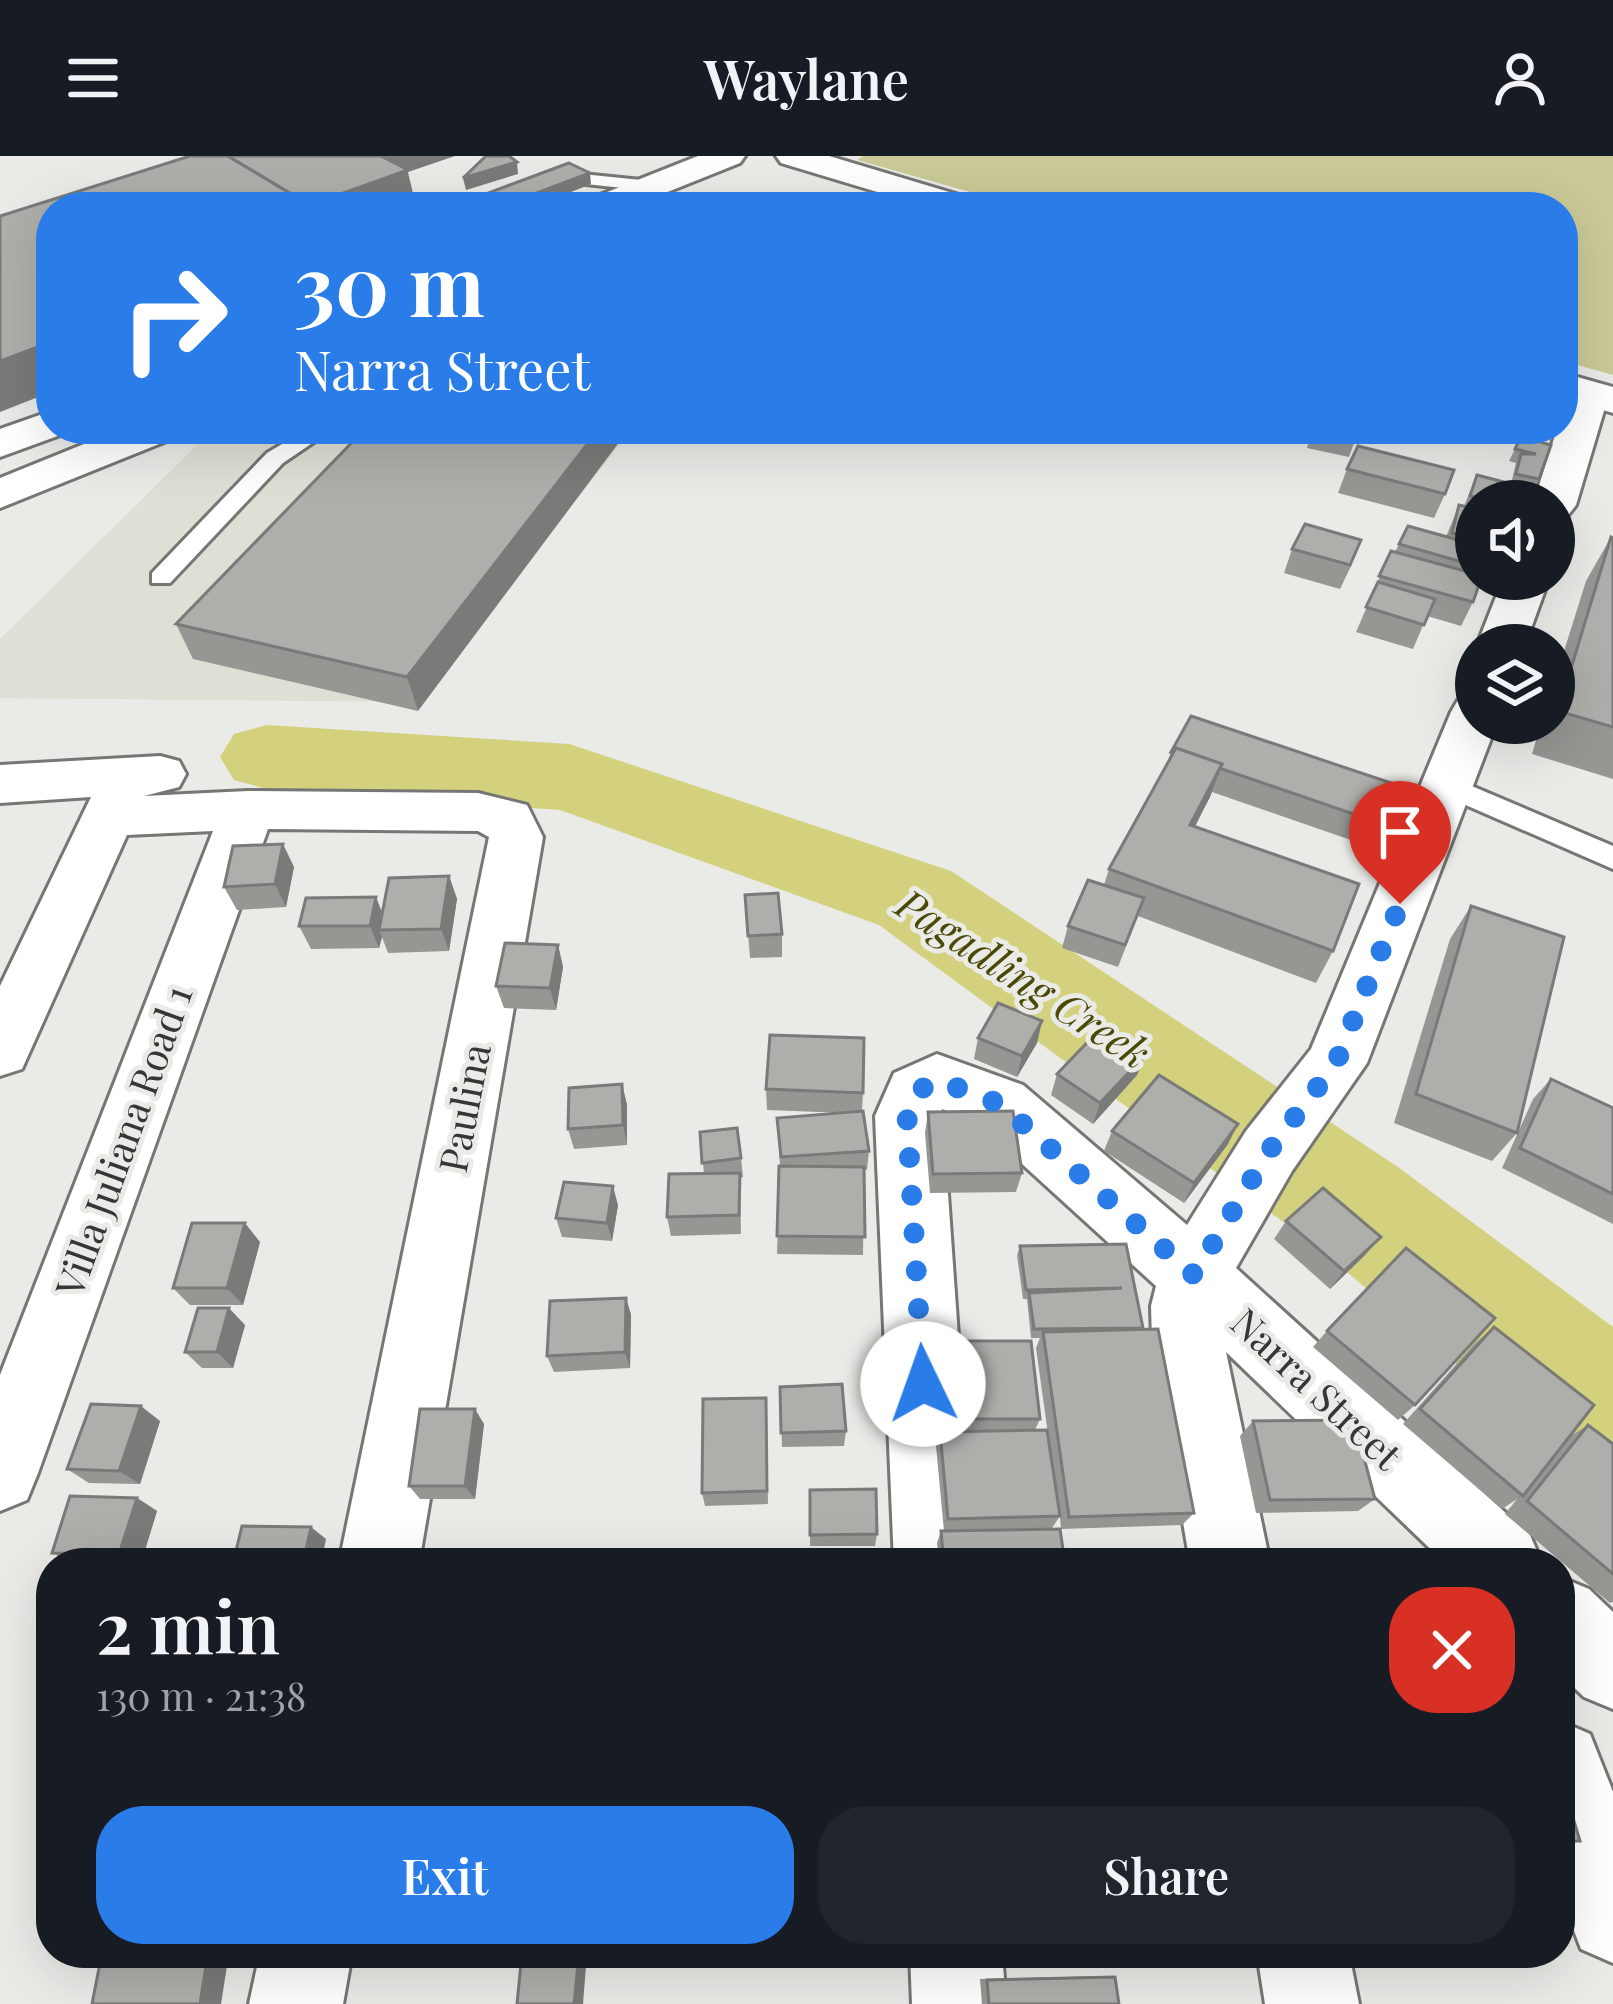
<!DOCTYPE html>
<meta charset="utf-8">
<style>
:root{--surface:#171b24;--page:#20242c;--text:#f1f3f6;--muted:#9ea1a6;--accent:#2a7de8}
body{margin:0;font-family:"Playfair Display",serif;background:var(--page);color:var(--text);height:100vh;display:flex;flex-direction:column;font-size:45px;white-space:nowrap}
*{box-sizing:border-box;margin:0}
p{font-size:39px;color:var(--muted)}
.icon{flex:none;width:66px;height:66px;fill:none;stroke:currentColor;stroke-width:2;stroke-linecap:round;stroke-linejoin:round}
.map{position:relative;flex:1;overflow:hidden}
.sheet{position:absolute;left:36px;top:1392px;width:1539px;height:420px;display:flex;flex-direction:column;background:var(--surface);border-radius:48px;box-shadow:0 12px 48px #0002}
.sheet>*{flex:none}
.guide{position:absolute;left:36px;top:36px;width:1542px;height:252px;border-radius:48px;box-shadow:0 12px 48px #0002;background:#2a7de8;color:#fff;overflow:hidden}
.tools{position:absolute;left:1455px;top:324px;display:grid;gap:24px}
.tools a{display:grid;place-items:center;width:120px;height:120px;border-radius:50%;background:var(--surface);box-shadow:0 12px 48px #0002;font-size:60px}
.pin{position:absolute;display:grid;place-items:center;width:102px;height:102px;color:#fff;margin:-123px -51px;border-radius:50% 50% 50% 0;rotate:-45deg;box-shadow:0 0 12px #0007}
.pin .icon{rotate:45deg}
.me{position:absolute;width:132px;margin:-66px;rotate:357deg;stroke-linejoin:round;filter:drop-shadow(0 0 9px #0008)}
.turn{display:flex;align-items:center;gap:42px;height:252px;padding:0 60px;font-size:54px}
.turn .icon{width:156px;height:156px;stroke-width:2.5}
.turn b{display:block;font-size:84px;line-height:102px}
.round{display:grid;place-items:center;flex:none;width:126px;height:126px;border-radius:48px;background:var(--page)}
.overview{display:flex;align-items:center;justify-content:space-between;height:204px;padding:0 60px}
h1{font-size:72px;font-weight:600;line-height:90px}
.action{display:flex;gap:24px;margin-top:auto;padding:24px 60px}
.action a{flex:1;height:138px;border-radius:48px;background:var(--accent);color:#fff;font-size:48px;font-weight:600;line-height:138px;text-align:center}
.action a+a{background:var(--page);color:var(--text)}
header{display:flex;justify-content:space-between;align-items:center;height:156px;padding:0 60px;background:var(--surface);font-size:54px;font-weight:600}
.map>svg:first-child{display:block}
.built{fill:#dfdfd5}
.green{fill:#cac997}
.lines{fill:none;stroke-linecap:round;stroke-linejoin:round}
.river{fill:#d3d17e;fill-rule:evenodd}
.lane-casing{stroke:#767674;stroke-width:6}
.street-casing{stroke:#767674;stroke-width:6}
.secondary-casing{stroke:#767674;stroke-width:6}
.lane{fill:#fff;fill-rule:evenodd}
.street{fill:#fff;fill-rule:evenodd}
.secondary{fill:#fff;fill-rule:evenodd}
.wall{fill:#969693}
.shaded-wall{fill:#7a7a78}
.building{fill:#aeaeab;stroke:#7a7a78;stroke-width:3}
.route{stroke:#2a7de8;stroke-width:21;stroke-dasharray:0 37.8}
.labels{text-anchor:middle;stroke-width:10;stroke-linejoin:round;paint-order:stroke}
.street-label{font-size:39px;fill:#363635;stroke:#eaeae7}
.water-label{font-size:42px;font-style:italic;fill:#4c4907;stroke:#eaeae7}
</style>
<header><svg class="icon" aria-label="menu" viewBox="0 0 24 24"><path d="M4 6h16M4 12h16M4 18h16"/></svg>Waylane<svg class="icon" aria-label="person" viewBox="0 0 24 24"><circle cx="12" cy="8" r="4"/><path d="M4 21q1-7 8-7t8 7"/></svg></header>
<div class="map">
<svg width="1613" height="1848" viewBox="0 0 1613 1848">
<rect width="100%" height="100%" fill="#eaeae7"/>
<path class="built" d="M232,273H632L417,546L0,542V483L199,287Z"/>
<path class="green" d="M863,0H1613V219L1563,205V51H1023L857,4Z"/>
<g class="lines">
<path class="river" d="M267,569L569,588L951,715L1398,1011L1613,1171V1318L1566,1299L1312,1087L879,769L560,654L267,633L234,624L220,601L234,578Z"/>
<defs>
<g id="lane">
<path d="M582,18L651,25L660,30L651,35L576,27V19Z"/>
<path d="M307,273H333L283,307L170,427H152V417L267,297Z"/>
<path d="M1448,620L1613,690V713L1438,637L1434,630L1438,623Z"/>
</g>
<g id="street">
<path d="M1589,226L1603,230L1609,238L1576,349L1569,358L1554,362V345H1534L1557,273H1563V256L1575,230Z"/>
<path d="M1503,423H1549L1525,489H1477Z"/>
<path d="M1476,539V567H1497L1367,907L1292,1015L1236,1112L1530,1379L1542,1407H1445L1226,1196L1270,1407H1190L1152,1184L1151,1150L1156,1130L977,967L942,953L974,1407H894L875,960L894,917L937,898L1023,929L1187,1069L1246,975L1311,893L1451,556L1458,544Z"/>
<path d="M160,600L179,605L186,618L179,631L144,640L248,635L478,637L527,649L543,681L419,1407H339L489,681L478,675L268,673L38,1317L27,1344L0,1355V1219L213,675L127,679L22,913L0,920V830L91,641L0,647V609Z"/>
<path d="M1560,1421L1589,1433L1613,1456V1553L1584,1541L1560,1518Z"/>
<path d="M1560,1565L1590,1578L1613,1636V1807L1581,1793L1560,1738Z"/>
<path d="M260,1797H352L343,1848H249Z"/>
<path d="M910,1797H1002L1006,1848H912Z"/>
<path d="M1257,1797H1349L1359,1848H1265Z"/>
</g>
<g id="secondary">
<path d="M698,0H745L740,7L630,51H581L587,44Z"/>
<path d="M776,0H829L976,44L982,51H927L781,7Z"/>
<path d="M1563,217L1613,231V257L1563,242Z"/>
<path d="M51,255V273H69L66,277L0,301V273Z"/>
<path d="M121,273H181L174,282L0,352V322Z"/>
</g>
</defs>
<use href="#lane" class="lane-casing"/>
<use href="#street" class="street-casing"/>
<use href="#secondary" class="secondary-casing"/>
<use href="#lane" class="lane"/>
<use href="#street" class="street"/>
<use href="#secondary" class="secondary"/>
</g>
<g class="wall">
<path d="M591,28L532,51H476L475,42Z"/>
<path d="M365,273L418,555L193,503L176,468Z"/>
<path d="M1313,273H1359L1349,301L1307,292Z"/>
<path d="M1521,281L1539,323L1533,335L1526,334L1522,345H1476V423L1473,446L1461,470L1427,460L1413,493L1356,476L1391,395L1395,396L1408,370L1446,381L1459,349L1464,350L1477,319L1511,328L1516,307L1509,305Z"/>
<path d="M1347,313L1445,338L1434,362L1338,337Z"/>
<path d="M1611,381L1613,382V623L1532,598L1541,567H1554V527L1586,425Z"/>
<path d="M1292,393L1352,408L1340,433L1284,417Z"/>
<path d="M1171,596L1406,676L1394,699L1212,636L1195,671L1333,795L1316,827L1138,760L1118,811L1062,792L1068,770L1104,729L1109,713L1167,608Z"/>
<path d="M294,711L286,751L237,754L224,731Z"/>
<path d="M449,720L457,743L449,795L388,797L382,781L379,792L311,793L299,770L382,756Z"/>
<path d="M745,739L782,778V801L750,802Z"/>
<path d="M1471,750L1517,977L1492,1005L1394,967L1450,783Z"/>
<path d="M558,789L563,811L556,854L504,852L496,830Z"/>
<path d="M1042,865L1037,887L1017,921L974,903L978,882Z"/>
<path d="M1146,898L1137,919L1093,968L1051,939L1057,918Z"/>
<path d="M1551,923L1613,952V1068L1502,1012L1533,943Z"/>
<path d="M622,928L627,949V989L574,993L568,973Z"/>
<path d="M766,933L863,937L862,955L869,995L867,1014H864L863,1099L777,1098L780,1010L777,962L846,957L767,954Z"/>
<path d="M928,956L1022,1017L1016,1036L930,1037L925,977Z"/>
<path d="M1112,975L1228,988L1184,1047L1104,995Z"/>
<path d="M700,976L741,1002L743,1021L740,1022L741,1078L671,1080L667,1061L704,1018Z"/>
<path d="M618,1049L612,1085L562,1081L556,1062Z"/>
<path d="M1286,1065L1365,1099L1330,1133L1274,1083Z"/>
<path d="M260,1086L243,1149H190L173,1132Z"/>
<path d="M1020,1090L1143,1172L1194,1357L1182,1369L1061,1373L1060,1360L1052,1372L1065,1407H939L937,1387L941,1375H944L936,1290L941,1276L937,1201L940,1185L1040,1263L1035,1274L1058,1350L1036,1192L1040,1182H1031L1027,1143H1023L1017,1099Z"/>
<path d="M626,1142L631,1159L630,1212L554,1216L547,1200Z"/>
<path d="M245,1169L233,1212H202L185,1196Z"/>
<path d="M1494,1171L1569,1281L1588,1269L1613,1288V1446L1610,1447L1505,1358L1517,1343L1502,1353L1403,1268L1475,1187Z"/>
<path d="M1327,1175L1415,1249L1398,1264L1313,1191Z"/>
<path d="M780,1231L846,1275L844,1290L782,1291Z"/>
<path d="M766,1242L768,1348L705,1350L702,1337Z"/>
<path d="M160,1265L140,1328L89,1327L67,1313Z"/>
<path d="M1253,1265L1375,1343L1358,1355L1256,1357L1240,1280Z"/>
<path d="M484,1268L475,1343H420L409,1330Z"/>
<path d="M810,1334L877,1378L875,1390H810Z"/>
<path d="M137,1342L157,1355L141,1407H72L52,1397Z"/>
<path d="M1105,1820L1115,1821L1119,1848H982L980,1823Z"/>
</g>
<g class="shaded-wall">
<path d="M382,0H455L408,16L415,46L403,51H311L310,49Z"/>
<path d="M517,6L518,18L466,34L463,22Z"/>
<path d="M590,17L591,28L532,51H500Z"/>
<path d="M51,186V236L0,256V205Z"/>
<path d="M599,273H629L418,555L407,521Z"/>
<path d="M1222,608L1210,641L1178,702L1190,669Z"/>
<path d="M283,688L294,711L286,751L275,728Z"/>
<path d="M449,720L457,743L449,795L441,773Z"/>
<path d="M376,741L385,764L379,774L382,781L379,792L370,770Z"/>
<path d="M558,789L563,811L556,854L550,832Z"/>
<path d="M1042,865L1037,887L1017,921L1022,900Z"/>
<path d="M1146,898L1137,919L1093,968L1100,947Z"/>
<path d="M622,928L627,949V989L623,969Z"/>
<path d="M1238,968L1228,988L1184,1047L1194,1027Z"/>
<path d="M613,1030L618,1049L612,1085L607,1067Z"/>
<path d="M245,1067L260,1086L243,1149L227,1132Z"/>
<path d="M1381,1081L1365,1099L1330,1133L1344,1115Z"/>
<path d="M626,1142L631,1159L630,1212L625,1196Z"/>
<path d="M229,1152L245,1169L233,1212L217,1196Z"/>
<path d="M141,1250L160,1265L140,1328L119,1315Z"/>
<path d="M475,1253L484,1268L475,1343L465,1330Z"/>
<path d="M137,1342L157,1355L141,1407H136L119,1398Z"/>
<path d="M311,1371L326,1383L321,1407H303Z"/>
<path d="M208,1797H229L221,1848H200Z"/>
<path d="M579,1797H587L583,1848H574Z"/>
</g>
<g class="building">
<path d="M190,0H228L313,51H51V186L0,205V60Z"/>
<path d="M228,0H381L408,14L310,49Z"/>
<path d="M486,0H509L517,6L463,22Z"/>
<path d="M569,7L590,17L500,51H491L475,42Z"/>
<path d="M365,273H599L407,521L176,468Z"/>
<path d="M1521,281L1551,289L1539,323L1516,318L1521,298H1536L1515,293Z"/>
<path d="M1358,290L1454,314L1445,338L1347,313Z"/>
<path d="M1477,319L1527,332L1522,345H1490L1470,340Z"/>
<path d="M1459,349L1476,353V382L1452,377Z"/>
<path d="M1305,368L1361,384L1350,409L1292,393Z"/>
<path d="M1408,370L1476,389V410L1399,388Z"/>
<path d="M1611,381L1613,382V571L1558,555Z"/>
<path d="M1391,395L1476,418V423H1481L1473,446L1379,420Z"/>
<path d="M1378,426L1435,443L1424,469L1366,451Z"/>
<path d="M1191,560L1421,637L1406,676L1219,612L1222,608L1176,592L1173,596H1171Z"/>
<path d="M1176,592L1222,608L1190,669L1359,728L1333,795L1109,713Z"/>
<path d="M283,688L275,728L224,731L233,690Z"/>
<path d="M449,720L441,773L379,774L389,722Z"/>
<path d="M1088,724L1144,742L1125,789L1068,770Z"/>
<path d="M778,737L782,778L748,780L745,739Z"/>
<path d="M376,741L370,770H299L306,742Z"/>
<path d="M1471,750L1564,781L1517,977L1416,938Z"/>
<path d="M505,787L558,789L550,832L496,830Z"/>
<path d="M998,847L1042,865L1022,900L978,882Z"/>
<path d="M1103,870L1146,898L1100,947L1057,918Z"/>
<path d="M770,879L864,882L863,937L766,933Z"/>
<path d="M1159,919L1238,968L1194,1027L1112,975Z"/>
<path d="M1551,923L1613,952V1038L1520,992Z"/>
<path d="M622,928L623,969L568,973L569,932Z"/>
<path d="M863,955L869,995L781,1001L777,962Z"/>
<path d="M1013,955L1022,1017L933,1018L928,956Z"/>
<path d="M737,972L741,1002L702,1007L700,976Z"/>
<path d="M779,1010L864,1011L865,1081L777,1080Z"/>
<path d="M740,1017L739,1059L667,1061L669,1018Z"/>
<path d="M564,1026L613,1030L607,1067L556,1062Z"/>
<path d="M1323,1032L1381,1081L1344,1115L1286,1065Z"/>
<path d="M192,1067H245L227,1132H173Z"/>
<path d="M1126,1088L1143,1172L1034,1173L1029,1137L1122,1132L1026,1134L1020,1090Z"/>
<path d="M1406,1092L1495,1162L1415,1249L1327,1175Z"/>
<path d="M626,1142L625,1196L547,1200L550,1145Z"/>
<path d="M198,1152H229L217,1196H185Z"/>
<path d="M1494,1171L1594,1249L1523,1340L1420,1253Z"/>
<path d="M1158,1173L1194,1357L1069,1361L1043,1176Z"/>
<path d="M940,1185H1031L1040,1263H946Z"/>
<path d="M842,1228L846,1275L781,1277L780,1231Z"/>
<path d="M766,1242L767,1335L702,1337L703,1243Z"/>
<path d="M91,1248L141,1250L119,1315L67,1313Z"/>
<path d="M420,1253H475L465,1330H409Z"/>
<path d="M1354,1264L1375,1343L1270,1344L1253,1265Z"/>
<path d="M1588,1269L1613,1288V1418L1527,1345Z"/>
<path d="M1047,1274L1060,1360L948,1363L940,1276Z"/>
<path d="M876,1333L877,1378L810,1379V1334Z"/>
<path d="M70,1340L137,1342L119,1398L52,1397Z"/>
<path d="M242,1370L311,1371L303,1407H233Z"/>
<path d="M1060,1373L1065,1407H944L941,1375Z"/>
<path d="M1560,1619L1580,1685H1560Z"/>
<path d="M102,1797H208L200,1848H92Z"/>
<path d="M522,1797H579L574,1848H517Z"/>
<path d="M1115,1821L1119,1848H989L987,1824Z"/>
</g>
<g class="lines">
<path class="route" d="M923,1228L907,960L916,936L937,924L1000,948L1194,1119L1269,995L1336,907L1400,748"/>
</g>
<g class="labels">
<g class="street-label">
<text transform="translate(465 952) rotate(-79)" y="14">Paulina</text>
<text transform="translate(124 985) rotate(-70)" y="14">Villa Juliana Road 1</text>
<text transform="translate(1316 1233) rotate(43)" y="14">Narra Street</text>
</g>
<g class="water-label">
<text transform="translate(1023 823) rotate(33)" y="15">Pagadling Creek</text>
</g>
</g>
</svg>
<div class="tools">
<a><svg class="icon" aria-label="sound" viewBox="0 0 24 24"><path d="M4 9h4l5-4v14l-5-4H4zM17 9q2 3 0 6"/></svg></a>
<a><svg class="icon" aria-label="layers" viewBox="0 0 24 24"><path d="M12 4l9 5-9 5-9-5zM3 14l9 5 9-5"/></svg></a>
</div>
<div class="pin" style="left:1400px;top:748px;background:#d93025"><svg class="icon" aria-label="arrive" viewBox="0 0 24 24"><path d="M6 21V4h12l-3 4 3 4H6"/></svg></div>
<svg class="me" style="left:923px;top:1228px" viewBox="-20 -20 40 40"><circle r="19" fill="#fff"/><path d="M0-13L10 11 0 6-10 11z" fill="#2a7de8"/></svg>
<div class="guide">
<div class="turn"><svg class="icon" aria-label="right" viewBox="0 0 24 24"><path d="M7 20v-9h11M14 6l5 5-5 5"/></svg><div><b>30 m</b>Narra Street</div></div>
</div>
<section class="sheet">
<div class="overview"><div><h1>2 min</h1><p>130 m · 21:38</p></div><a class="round" style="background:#d93025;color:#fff"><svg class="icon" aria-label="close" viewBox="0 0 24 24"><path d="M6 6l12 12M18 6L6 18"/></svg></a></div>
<div class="action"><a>Exit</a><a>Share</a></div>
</section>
</div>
